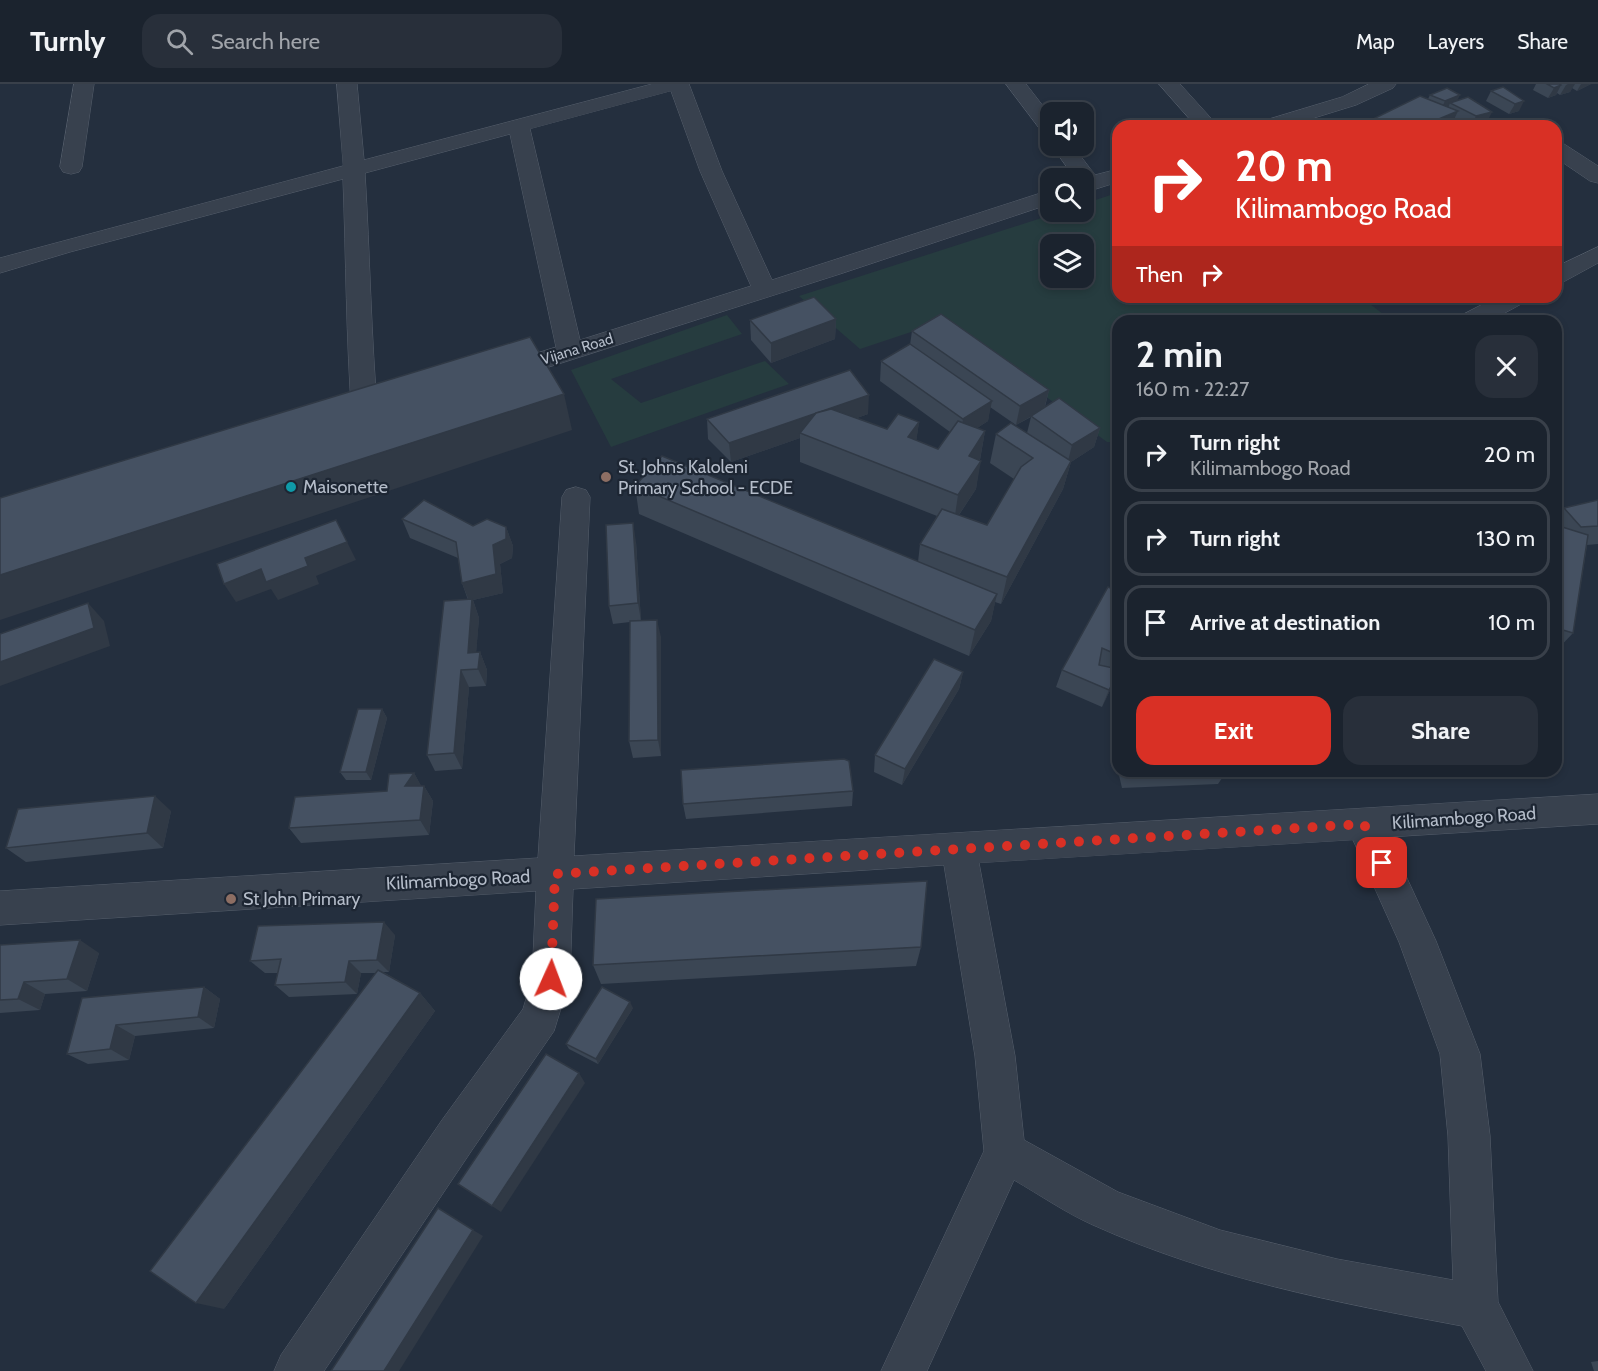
<!DOCTYPE html>
<meta charset="utf-8">
<style>
:root{--surface:#1b232e;--page:#282f3a;--text:#f1f3f6;--muted:#a0a4aa;--line:#39404a;--accent:#d93025}
body{margin:0;font-family:Cabin,sans-serif;background:var(--page);color:var(--text);height:100vh;display:flex;flex-direction:column;font-size:22px;white-space:nowrap}
*{box-sizing:border-box;margin:0}
p{font-size:20px;color:var(--muted)}
.icon{flex:none;width:33px;height:33px;fill:none;stroke:currentColor;stroke-width:2;stroke-linecap:round;stroke-linejoin:round}
.map{position:relative;flex:1;overflow:hidden}
.details{position:absolute;left:1112px;top:231px;width:450px;height:462px;display:flex;flex-direction:column;background:var(--surface);border-radius:18px;box-shadow:0 3px 9px #0003,0 0 0 2px var(--line)}
.details>*{flex:none}
.guide{position:absolute;left:1112px;top:36px;width:450px;height:183px;border-radius:18px;box-shadow:0 3px 9px #0003,0 0 0 2px var(--line);background:#d93025;color:#fff;overflow:hidden}
.controls{position:absolute;left:1040px;top:18px;display:grid;gap:12px}
.controls a{display:grid;place-items:center;width:54px;height:54px;border-radius:12px;background:var(--surface);box-shadow:0 3px 9px #0003,0 0 0 2px var(--line);font-size:30px}
.pin{position:absolute;display:grid;place-items:center;width:51px;height:51px;color:#fff;margin:-26px;border-radius:12px;box-shadow:0 3px 9px #0006}
.me{position:absolute;width:66px;margin:-33px;rotate:2deg;stroke-linejoin:round;filter:drop-shadow(0 0 4px #0008)}
.turn{display:flex;align-items:center;gap:21px;height:126px;padding:0 24px;font-size:27px}
.turn .icon{width:78px;height:78px;stroke-width:2.5}
.turn b{display:block;font-size:42px;line-height:51px}
.then{display:flex;align-items:center;height:57px;padding:0 24px;background:#0003;gap:12px;font-size:22px}
.round{display:grid;place-items:center;flex:none;width:63px;height:63px;border-radius:18px;background:var(--page)}
.summary{display:flex;align-items:center;justify-content:space-between;height:102px;padding:0 24px}
h1{font-size:36px;font-weight:700;line-height:45px}
.button{display:flex;gap:12px;margin-top:auto;padding:12px 24px}
.button a{flex:1;height:69px;border-radius:18px;background:var(--accent);color:#fff;font-size:24px;font-weight:700;line-height:69px;text-align:center}
.button a+a{background:var(--page);color:var(--text)}
ul{padding:0;list-style:none}
li{display:flex;align-items:center;gap:18px;height:75px;margin:0 12px 9px;padding:0 12px;border:3px solid var(--line);border-radius:18px}
li div{flex:1}
li b{display:block;font-size:22px}
li em{font-style:normal}
header{display:flex;align-items:center;gap:36px;box-sizing:border-box;height:84px;padding:0 30px;background:var(--surface);border-bottom:2px solid var(--line)}
header strong{font-size:28px}
nav{display:flex;gap:33px;margin-inline-start:auto;font-size:21px}
.search{width:420px;height:54px;background:var(--page);display:flex;align-items:center;gap:15px;box-sizing:border-box;padding:0 21px;border-radius:18px;color:var(--muted);font-size:22px}
.map>svg:first-child{display:block}
.green{fill:#263c3f;fill-rule:evenodd}
.lines{fill:none;stroke-linecap:round;stroke-linejoin:round}
.minor-casing{stroke:#565f6c;stroke-width:1}
.minor{fill:#38414e;fill-rule:evenodd}
.wall{fill:#3b4654;fill-rule:evenodd}
.shaded-wall{fill:#303945}
.building{fill:#455162;stroke:#303945;stroke-width:1.5}
.route{stroke:#d93025;stroke-width:10;stroke-dasharray:0 18}
.education-dot{fill:#8d6e63;stroke:#1d2633;stroke-width:2}
.culture-dot{fill:#0f9aa8;stroke:#1d2633;stroke-width:2}
.labels{text-anchor:middle;stroke-width:4.5;stroke-linejoin:round;paint-order:stroke}
.far-street-label{font-size:15px;fill:#b4bcc9;stroke:#1d2633}
.poi-label{font-size:18px;fill:#b4bcc9;stroke:#1d2633;text-anchor:start}
.street-label{font-size:18px;fill:#b4bcc9;stroke:#1d2633}
</style>
<header>
<strong>Turnly</strong>
<div class="search"><svg class="icon" aria-label="search" viewBox="0 0 24 24"><circle cx="10" cy="10" r="6"/><path d="M15 15l6 6"/></svg>Search here</div>
<nav><a>Map</a><a>Layers</a><a>Share</a></nav>
</header>
<div class="map">
<svg width="1598" height="1287" viewBox="0 0 1598 1287">
<rect width="100%" height="100%" fill="#242f3e"/>
<g class="green">
<path d="M1117,109L1118,213H1361L1392,237H1118L1117,358H1107L944,237L860,265L799,212L1060,128H1083V120ZM1050,160H1083V194H1050Z"/>
<path d="M727,231L742,250L611,295L641,319L765,277L789,300L611,363L571,286Z"/>
</g>
<g class="lines">
<defs>
<g id="minor">
<path d="M74,0H94L82,83L79,88L71,90L63,88L60,83Z"/>
<path d="M337,0H357L364,76L652,0H689L722,87L772,196L1050,106V120L843,189L502,298L493,295L489,289L493,283L556,263L510,50L365,89C370,171 371,252 378,334L375,340L365,343L355,340L352,334C346,254 346,175 343,95L70,168L0,189V174L343,82ZM671,7L700,87L751,202L580,256L530,45Z"/>
<path d="M1006,0H1026L1050,31V51L1043,49Z"/>
<path d="M1159,0H1180L1218,42H1196Z"/>
<path d="M1369,0H1396L1393,4L1356,21L1288,42H1255L1259,38L1342,13Z"/>
<path d="M1556,59L1564,60L1598,82V99L1590,97L1556,74Z"/>
<path d="M1052,62H1073L1095,91L1118,85V98L1083,109V94H1075Z"/>
<path d="M1598,163V179L1565,197L1556,199V183Z"/>
<path d="M1497,213H1528L1525,218L1490,237H1459L1462,231Z"/>
<path d="M576,403L586,406L590,413L574,772L1598,710V740L1388,753L1436,857L1480,970L1490,1052L1498,1218L1533,1287H1486L1462,1242C1334,1218 1213,1195 1093,1141C1066,1129 1040,1111 1014,1096L927,1287H881L984,1067L975,972L944,781L573,805L570,895L554,947L472,1066L324,1287H274L281,1271L442,1036L523,925L532,895L536,807L0,841V807L538,774L562,413L566,406ZM1353,756L1399,858L1440,970L1448,1052L1453,1196L1337,1175L1220,1146L1118,1108L1024,1056L1015,972L979,779Z"/>
</g>
</defs>
<use href="#minor" class="minor-casing"/>
<use href="#minor" class="minor"/>
</g>
<g class="wall">
<path d="M1536,0H1591L1577,7L1572,4L1570,8L1560,11L1557,9L1556,11L1548,14L1533,6Z"/>
<path d="M1503,3L1519,27L1509,30L1486,17L1491,7Z"/>
<path d="M1430,11L1458,16L1487,38L1470,42L1455,34L1451,42H1365L1367,38L1428,15Z"/>
<path d="M836,235L835,255L771,279L751,256L750,236Z"/>
<path d="M912,247L1049,306L1045,323L1100,344L1094,363L1071,378L1063,405L1001,520L995,518L991,537L969,572L639,430L635,402L918,478L920,460L937,432L800,378V354L731,378L708,355L707,335L868,330L857,334L887,345L919,338L916,357L938,365L950,348L880,297L881,277L910,261ZM990,323L1016,341L1031,333L1027,349L996,350L990,379L1014,395L987,441L959,431L976,405L980,376L985,347L977,344L988,337Z"/>
<path d="M1598,416V460L1587,461L1573,549L1556,567V434L1564,424Z"/>
<path d="M402,435L473,442L506,443L513,462L512,474L500,480L503,509L473,516L479,534L476,568H480L487,586L486,602L469,603L462,685L435,687L427,671L468,516L462,499L458,474L410,454Z"/>
<path d="M636,458L641,537L661,553V672L633,674L629,657L630,538L613,540L609,522Z"/>
<path d="M1118,464V485L1113,476Z"/>
<path d="M1118,507V576L1113,584L1112,602L1102,623L1056,603L1062,586Z"/>
<path d="M963,588L959,605L902,701L874,688L875,671Z"/>
<path d="M382,625L387,634L371,696H346L340,688Z"/>
<path d="M1118,666V686L1114,673Z"/>
<path d="M1118,687H1227L1218,700L1122,704Z"/>
<path d="M414,689L421,702H424L433,717L429,751L301,759L289,744L387,707Z"/>
<path d="M853,707L852,722L686,735L683,720Z"/>
<path d="M171,727L163,764L26,778L6,764Z"/>
<path d="M395,851L389,888H383L420,909L435,927L224,1225L376,889H361L357,910L289,913L275,901L278,889H265L250,877Z"/>
<path d="M0,861L99,869L87,907L45,910L40,926L0,929Z"/>
<path d="M921,863L916,882L601,900L593,881Z"/>
<path d="M204,903L220,915L214,944L135,952L129,976L88,980L67,970L82,914Z"/>
<path d="M633,924L598,980L569,965L566,960Z"/>
<path d="M1598,1277V1287H1594L1591,1278Z"/>
</g>
<g class="shaded-wall">
<path d="M1568,0H1575L1570,8L1560,11L1566,1Z"/>
<path d="M1581,0H1591L1577,7Z"/>
<path d="M1561,1L1556,11L1548,14L1554,4Z"/>
<path d="M1460,11L1455,21L1450,19L1448,24L1440,27L1445,17Z"/>
<path d="M1524,17L1519,27L1509,30L1515,20Z"/>
<path d="M1458,27L1451,42H1422Z"/>
<path d="M1492,28L1487,38L1471,42L1476,32Z"/>
<path d="M836,235L835,255L771,279V259Z"/>
<path d="M1049,306L1044,325L1016,341L1020,322Z"/>
<path d="M564,310L572,346L0,536V491Z"/>
<path d="M869,311L868,330L806,352L800,349V354L731,378L729,359Z"/>
<path d="M992,317L988,337L960,355L963,335Z"/>
<path d="M919,338L915,367L908,353Z"/>
<path d="M1100,344L1094,363L1071,378L1063,405L1001,520L1007,493L1067,381L1072,361Z"/>
<path d="M985,347L980,375L964,400L969,372Z"/>
<path d="M981,377L976,405L954,438L958,411Z"/>
<path d="M336,436L356,476L316,492L319,500L278,516L271,505L236,518L224,500L261,485L305,474Z"/>
<path d="M633,439L636,458L641,537L638,519Z"/>
<path d="M506,443L513,462L512,474L500,480L503,509L473,516L479,534L475,585L468,569L469,517L462,499L493,461Z"/>
<path d="M997,510L991,537L969,572L975,546Z"/>
<path d="M88,519L104,537L110,562L0,602V578Z"/>
<path d="M657,536L661,553V672L658,656Z"/>
<path d="M480,568L487,586L486,602L478,585Z"/>
<path d="M1118,572V576L1111,588Z"/>
<path d="M461,586L469,603L462,685L454,669Z"/>
<path d="M963,588L959,605L902,701L905,685Z"/>
<path d="M1118,589L1112,602L1102,623L1109,606Z"/>
<path d="M382,625L387,634L371,696L366,688Z"/>
<path d="M414,689L423,705L405,702Z"/>
<path d="M424,702L433,717L429,751L420,736Z"/>
<path d="M155,712L171,727L163,764L147,749Z"/>
<path d="M384,838L395,851L389,888L377,876Z"/>
<path d="M80,856L99,869L87,907L67,895Z"/>
<path d="M349,877L361,889L357,910L345,898Z"/>
<path d="M24,898L45,910L40,926L18,915Z"/>
<path d="M204,903L220,915L214,944L198,933Z"/>
<path d="M420,909L435,927L224,1225L196,1219Z"/>
<path d="M630,918L633,924L598,980L596,975Z"/>
<path d="M116,941L135,952L129,976L110,965Z"/>
<path d="M579,989L585,999L501,1128L492,1122Z"/>
<path d="M473,1146L483,1152L399,1287H384Z"/>
</g>
<g class="building">
<path d="M1547,0H1560L1561,1L1554,4Z"/>
<path d="M1503,3L1524,17L1515,20L1491,7Z"/>
<path d="M1447,4L1460,11L1445,17L1430,11Z"/>
<path d="M1420,12L1458,27L1422,42H1373L1367,38Z"/>
<path d="M1468,13L1492,28L1476,32L1450,19Z"/>
<path d="M814,213L836,235L771,259L750,236Z"/>
<path d="M941,230L1049,306L1020,322L912,247Z"/>
<path d="M530,253L564,310L0,491V414Z"/>
<path d="M910,260L992,317L963,335L881,277Z"/>
<path d="M850,286L869,311L729,359L707,335Z"/>
<path d="M1059,314L1100,344L1072,361L1031,332Z"/>
<path d="M831,325L887,345L898,330L919,338L908,353L938,365L958,337L985,347L969,372L981,377L958,411L800,349L816,329Z"/>
<path d="M1011,339L1071,377L1007,493L920,460L942,425L987,441L1021,383L1033,374L996,350Z"/>
<path d="M662,372L997,510L975,546L635,402Z"/>
<path d="M424,416L473,442L487,435L506,443V455L493,461L496,490L462,499L456,458L402,435Z"/>
<path d="M1598,416V442L1581,443L1564,424Z"/>
<path d="M336,436L347,458L305,474L308,482L266,498L261,485L224,500L217,480Z"/>
<path d="M633,439L638,519L609,522L606,441Z"/>
<path d="M1559,442L1588,451L1573,549L1556,544V464Z"/>
<path d="M1108,503L1118,507V571L1102,564L1099,581L1118,585V589L1109,606L1062,586Z"/>
<path d="M472,515L468,569L480,568L478,585L461,586L454,669L427,671L444,517Z"/>
<path d="M88,519L94,544L0,578V550Z"/>
<path d="M657,536L658,656L629,657L630,537Z"/>
<path d="M934,575L963,588L905,685L875,671Z"/>
<path d="M358,625H382L366,688H340Z"/>
<path d="M844,675L849,677L853,707L683,720L681,686Z"/>
<path d="M414,689L405,702H424L420,736L289,744L295,713L387,707L389,690Z"/>
<path d="M155,712L147,749L6,764L18,725Z"/>
<path d="M927,797L921,863L593,881L596,815Z"/>
<path d="M384,838L377,876L349,877L345,898L275,901L281,875L250,877L258,842Z"/>
<path d="M80,856L67,895L24,898L18,915L0,916V861Z"/>
<path d="M378,886L420,909L196,1219L150,1187Z"/>
<path d="M204,903L198,933L116,941L110,965L67,970L82,914Z"/>
<path d="M602,903L630,918L596,975L566,960Z"/>
<path d="M546,970L579,989L492,1122L458,1100Z"/>
<path d="M438,1124L473,1146L384,1287H331Z"/>
</g>
<g class="lines">
<path class="route" d="M551,895L555,790L1364,740L1382,779"/>
</g>
<g class="education-dot">
<circle cx="606" cy="393" r="6"/>
<circle cx="231" cy="815" r="6"/>
</g>
<circle class="culture-dot" cx="291" cy="403" r="6"/>
<g class="labels">
<g class="far-street-label">
<text transform="translate(577 265) rotate(-17)" y="5">Vijana Road</text>
</g>
<g class="poi-label">
<text x="618" y="389">St. Johns Kaloleni<tspan x="618" dy="21">Primary School - ECDE</tspan></text>
<text x="303" y="409">Maisonette</text>
<text x="243" y="821">St John Primary</text>
</g>
<g class="street-label">
<text transform="translate(1464 734) rotate(-4)" y="6">Kilimambogo Road</text>
<text transform="translate(458 796) rotate(-3)" y="6">Kilimambogo Road</text>
</g>
</g>
</svg>
<div class="controls">
<a><svg class="icon" aria-label="sound" viewBox="0 0 24 24"><path d="M4 9h4l5-4v14l-5-4H4zM17 9q2 3 0 6"/></svg></a>
<a><svg class="icon" aria-label="search" viewBox="0 0 24 24"><circle cx="10" cy="10" r="6"/><path d="M15 15l6 6"/></svg></a>
<a><svg class="icon" aria-label="layers" viewBox="0 0 24 24"><path d="M12 4l9 5-9 5-9-5zM3 14l9 5 9-5"/></svg></a>
</div>
<div class="pin" style="left:1382px;top:779px;background:#d93025"><svg class="icon" aria-label="arrive" viewBox="0 0 24 24"><path d="M6 21V4h12l-3 4 3 4H6"/></svg></div>
<svg class="me" style="left:551px;top:895px" viewBox="-20 -20 40 40"><circle r="19" fill="#fff"/><path d="M0-13L10 11 0 6-10 11z" fill="#d93025"/></svg>
<div class="guide">
<div class="turn"><svg class="icon" aria-label="right" viewBox="0 0 24 24"><path d="M7 20v-9h11M14 6l5 5-5 5"/></svg><div><b>20 m</b>Kilimambogo Road</div></div>
<div class="then">Then<svg class="icon" aria-label="right" viewBox="0 0 24 24"><path d="M7 20v-9h11M14 6l5 5-5 5"/></svg></div>
</div>
<section class="details">
<div class="summary"><div><h1>2 min</h1><p>160 m · 22:27</p></div><a class="round"><svg class="icon" aria-label="close" viewBox="0 0 24 24"><path d="M6 6l12 12M18 6L6 18"/></svg></a></div>
<ul>
<li><svg class="icon" aria-label="right" viewBox="0 0 24 24"><path d="M7 20v-9h11M14 6l5 5-5 5"/></svg><div><b>Turn right</b><p>Kilimambogo Road</p></div><em>20 m</em></li>
<li><svg class="icon" aria-label="right" viewBox="0 0 24 24"><path d="M7 20v-9h11M14 6l5 5-5 5"/></svg><div><b>Turn right</b></div><em>130 m</em></li>
<li><svg class="icon" aria-label="arrive" viewBox="0 0 24 24"><path d="M6 21V4h12l-3 4 3 4H6"/></svg><div><b>Arrive at destination</b></div><em>10 m</em></li>
</ul>
<div class="button"><a>Exit</a><a>Share</a></div>
</section>
</div>
